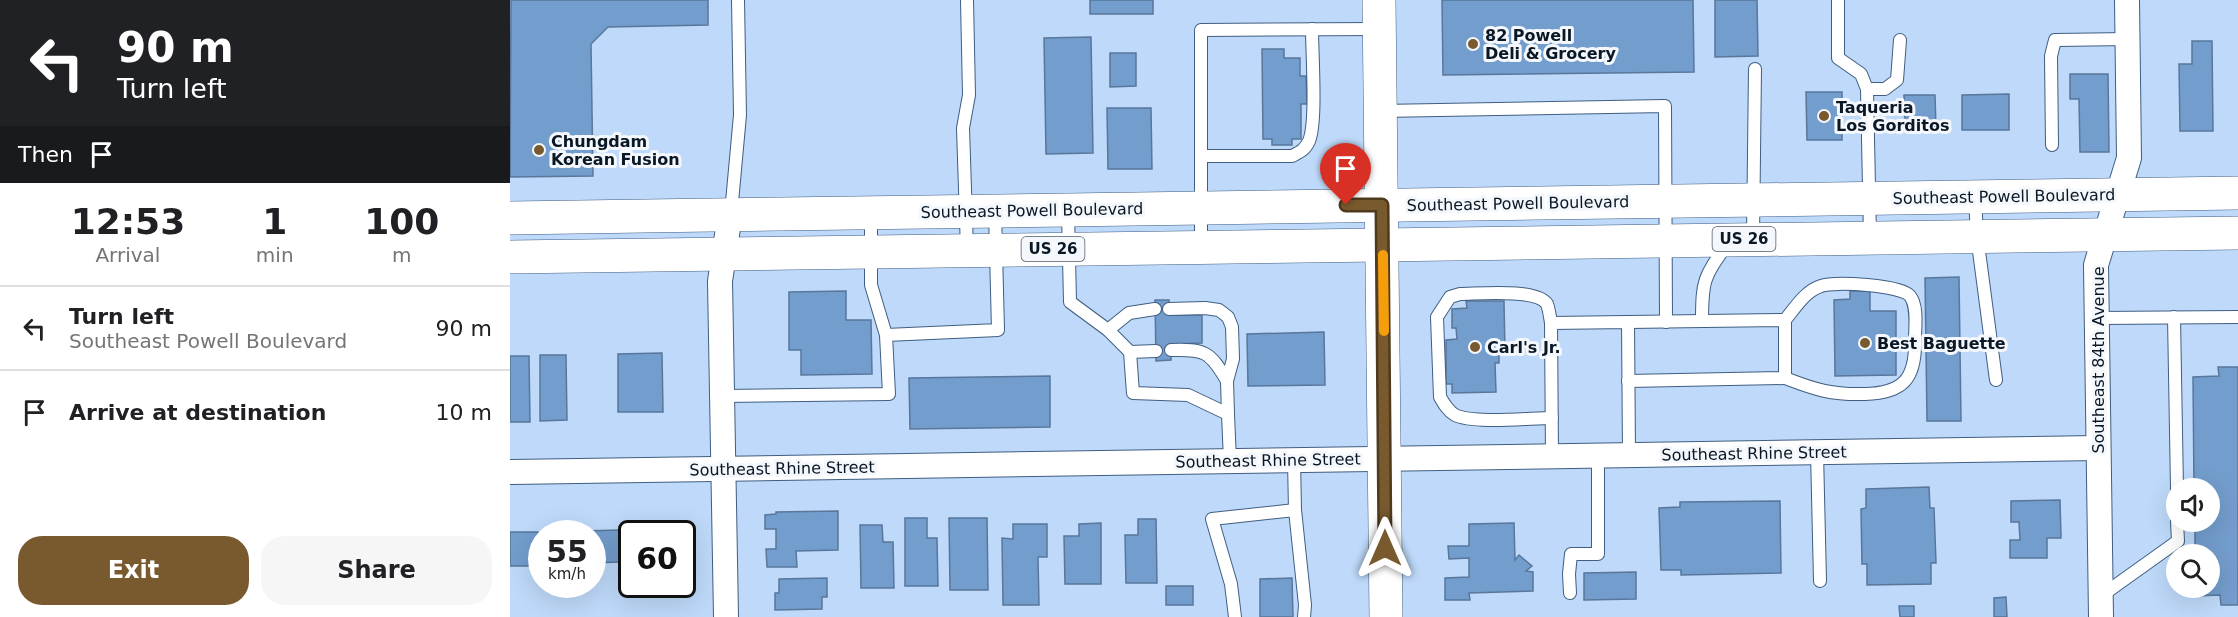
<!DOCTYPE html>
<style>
:root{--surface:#fff;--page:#f6f6f6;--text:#202124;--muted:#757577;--line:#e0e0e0;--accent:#79592e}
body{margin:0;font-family:"DejaVu Sans",sans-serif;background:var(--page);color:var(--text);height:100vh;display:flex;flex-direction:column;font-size:22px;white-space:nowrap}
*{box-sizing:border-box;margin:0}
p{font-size:20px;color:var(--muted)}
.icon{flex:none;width:33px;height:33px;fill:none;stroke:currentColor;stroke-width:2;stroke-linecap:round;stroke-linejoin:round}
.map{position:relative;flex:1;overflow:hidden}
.side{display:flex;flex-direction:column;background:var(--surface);width:510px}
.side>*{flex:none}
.top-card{background:#202124;color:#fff;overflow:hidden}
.controls{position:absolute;left:1656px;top:478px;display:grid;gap:12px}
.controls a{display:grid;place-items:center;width:54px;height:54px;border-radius:50%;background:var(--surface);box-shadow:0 6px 24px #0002;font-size:30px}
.speed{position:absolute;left:18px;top:520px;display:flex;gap:12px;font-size:30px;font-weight:700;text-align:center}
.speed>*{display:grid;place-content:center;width:78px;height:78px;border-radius:50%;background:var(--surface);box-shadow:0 6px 24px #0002;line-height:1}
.speed small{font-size:15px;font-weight:400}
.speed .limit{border:3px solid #111;border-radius:9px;background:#fff;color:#111}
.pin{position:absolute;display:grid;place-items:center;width:51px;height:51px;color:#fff;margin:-62px -26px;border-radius:50% 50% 50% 0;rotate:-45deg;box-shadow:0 0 6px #0007}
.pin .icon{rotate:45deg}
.me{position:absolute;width:66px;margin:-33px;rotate:0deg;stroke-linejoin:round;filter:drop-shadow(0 0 4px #0008)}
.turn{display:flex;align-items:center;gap:21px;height:126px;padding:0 18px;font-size:27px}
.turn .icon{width:78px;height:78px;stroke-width:2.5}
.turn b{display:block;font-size:42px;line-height:51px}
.then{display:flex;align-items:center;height:57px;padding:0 18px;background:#0003;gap:12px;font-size:22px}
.eta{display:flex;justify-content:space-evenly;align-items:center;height:102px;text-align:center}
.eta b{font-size:36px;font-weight:600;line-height:42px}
.primary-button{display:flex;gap:12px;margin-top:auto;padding:12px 18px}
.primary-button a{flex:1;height:69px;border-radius:24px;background:var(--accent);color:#fff;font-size:24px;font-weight:600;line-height:69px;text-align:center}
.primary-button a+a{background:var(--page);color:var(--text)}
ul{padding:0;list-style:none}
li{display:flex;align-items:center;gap:18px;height:84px;padding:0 18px;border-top:2px solid var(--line)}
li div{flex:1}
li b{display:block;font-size:22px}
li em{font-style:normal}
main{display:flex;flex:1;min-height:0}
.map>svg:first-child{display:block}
.building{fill:#739dcd;stroke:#58779b;stroke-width:1.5}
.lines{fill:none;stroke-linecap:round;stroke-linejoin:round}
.lane-casing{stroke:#405e81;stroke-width:14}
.street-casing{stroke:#405e81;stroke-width:26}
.primary-casing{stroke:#405e81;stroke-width:34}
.lane{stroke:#fff;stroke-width:12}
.street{stroke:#fff;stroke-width:24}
.primary{stroke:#fff;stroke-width:33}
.route-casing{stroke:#4f3a1e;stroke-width:15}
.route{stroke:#79592e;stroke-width:10}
.slow{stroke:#f59e0b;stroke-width:10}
.poi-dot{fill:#79592e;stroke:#f4f7fb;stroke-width:2}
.labels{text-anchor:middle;stroke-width:6;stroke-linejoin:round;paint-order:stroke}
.shield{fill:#f4f7fb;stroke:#505a65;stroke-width:1.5}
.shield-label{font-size:15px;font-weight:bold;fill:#0a1725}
.poi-label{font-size:16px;font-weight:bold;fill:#0a1725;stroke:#f4f7fb;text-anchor:start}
.street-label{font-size:16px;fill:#0a1725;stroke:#f4f7fb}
</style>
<main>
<section class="side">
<div class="top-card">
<div class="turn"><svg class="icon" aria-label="left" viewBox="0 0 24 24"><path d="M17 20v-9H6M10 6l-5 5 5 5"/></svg><div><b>90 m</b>Turn left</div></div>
<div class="then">Then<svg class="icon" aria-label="arrive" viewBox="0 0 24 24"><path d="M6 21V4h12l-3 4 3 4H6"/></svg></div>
</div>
<div class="eta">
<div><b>12:53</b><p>Arrival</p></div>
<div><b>1</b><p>min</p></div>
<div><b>100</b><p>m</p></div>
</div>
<ul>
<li><svg class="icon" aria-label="left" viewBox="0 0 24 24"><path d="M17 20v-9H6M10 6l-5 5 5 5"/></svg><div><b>Turn left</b><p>Southeast Powell Boulevard</p></div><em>90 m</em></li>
<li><svg class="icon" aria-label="arrive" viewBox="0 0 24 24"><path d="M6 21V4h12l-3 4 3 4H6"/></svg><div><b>Arrive at destination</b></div><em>10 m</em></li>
</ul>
<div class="primary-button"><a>Exit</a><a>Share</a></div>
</section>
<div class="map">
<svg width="1728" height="617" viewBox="0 0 1728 617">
<rect width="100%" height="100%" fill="#bed9f9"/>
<g class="building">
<path d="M1,0H198V25L98,27L81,44L83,176L0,177Z"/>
<rect x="580" y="0" width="63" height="14"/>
<path d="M932,0H1183L1184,72L933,75Z"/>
<path d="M1205,0H1247L1248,56L1205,57Z"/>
<path d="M581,37L583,153L536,154L534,38Z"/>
<path d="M1682,41H1702L1703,131H1670L1669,64H1682Z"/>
<path d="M752,49H774V58H790V76H796L797,104H791V139H782V145H762V139H753Z"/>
<path d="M600,53H626V86L600,87Z"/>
<path d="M1560,74H1598L1599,152H1570L1569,99H1560Z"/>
<path d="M1296,92H1332V140H1297Z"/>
<path d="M1499,94V130H1452V95Z"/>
<path d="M1394,95H1425L1426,129H1395Z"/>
<path d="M597,108H641L642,169H598Z"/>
<path d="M1449,277L1451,421H1417L1415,278Z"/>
<path d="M336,291V320H361L362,374L291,375V350H279V292Z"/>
<path d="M1340,291H1360V311H1386V375L1325,376L1324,300L1340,299Z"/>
<path d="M645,300H659L660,315H692V343L661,344V360L646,361Z"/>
<path d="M956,301H994L995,354H989V363H985L986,392L942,393V384H936V340L947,339L946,328H942V309L957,308Z"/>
<path d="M814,332L815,385L738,386L737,334Z"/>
<path d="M152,353L153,412H108V354Z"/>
<path d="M30,355H56L57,420L30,421Z"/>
<path d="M0,356H19L20,422H0Z"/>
<path d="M1708,367H1728V605H1711L1710,595L1686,596V588H1700V555H1685V522H1700V489H1684L1683,377L1709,376Z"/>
<path d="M540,376V427L400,429L399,378Z"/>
<path d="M1419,487L1420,508H1424L1426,563H1421V584L1357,585V564H1352L1351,509L1356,508V489Z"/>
<path d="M1550,500L1551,538H1537V558H1500V540H1510L1509,522H1501V501Z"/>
<path d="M1270,501L1271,573L1171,575V570H1151L1149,508L1170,507V502Z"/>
<path d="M328,511V550L286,551L287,567H257L256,549H266V529H255V515L266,514V512Z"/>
<path d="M395,518H417V538H427L428,586H395Z"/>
<path d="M439,518H477L478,590H440Z"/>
<path d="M628,519H646L647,583H616L615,535H628Z"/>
<path d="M591,523V584H555L554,536H569V524Z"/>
<path d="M1004,523L1005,560L1009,555L1022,566L1016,571L1023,572V591L959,593L960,600H935V578L959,577V558L939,559L938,546H959V524Z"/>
<path d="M503,524H537V557H528L529,605H493L492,538L503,539Z"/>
<path d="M350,525H372L373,542H383L384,588H351Z"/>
<path d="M172,526V534H135V527Z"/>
<path d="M110,530V562L82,563V534H73V531Z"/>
<path d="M0,532H28L29,554H32V576H29V566H0Z"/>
<path d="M1126,572V599L1074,600V573Z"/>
<path d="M317,578V597H312V609L265,610V593H269V579Z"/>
<path d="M782,578L783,617H750V579Z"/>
<rect x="135" y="585" width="32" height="12"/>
<rect x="656" y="586" width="27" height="19"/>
<path d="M1496,597L1497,617H1484V598Z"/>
<path d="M1389,606H1404V617H1390Z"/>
</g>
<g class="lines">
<defs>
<g id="lane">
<path d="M457,0L459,95L453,128L457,250"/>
<path d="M1328,0V58L1351,74L1357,89"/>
<path d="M871,111L1155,106L1156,322"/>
<path d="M1542,145L1541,56L1545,40L1618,39"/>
<path d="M691,156H782C790,152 795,150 799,141C807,122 802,54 802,29"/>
<path d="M1465,198L1467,236L1486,380"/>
<path d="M558,212L560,302L598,330L620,352L623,393L678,395L718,414L720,461"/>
<path d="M221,213L230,115L228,0"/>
<path d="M1360,237L1357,89H1375L1387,80L1390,40"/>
<path d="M1243,238L1245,69"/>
<path d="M691,246V30L869,29"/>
<path d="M659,309L695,308L709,310L718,317L722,327L723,359L717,381L718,414"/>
<path d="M1664,317L1667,489"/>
<path d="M1587,318L1728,317"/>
<path d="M1275,320C1285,308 1295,291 1311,286C1324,281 1392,285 1400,296C1408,306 1405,327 1405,340C1406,379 1393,393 1355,394C1322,395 1306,390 1275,378"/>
<path d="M1192,321C1192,279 1194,277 1218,243"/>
<path d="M1118,322L1275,320V378L1118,381"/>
<path d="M1041,323C1040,317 1039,309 1037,304C1027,288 968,294 950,294L940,297L927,317L930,397C934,404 938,411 945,415C964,424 1020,418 1042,418"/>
<path d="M598,330L619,313L645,309"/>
<path d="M376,335L488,330L485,212"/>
<path d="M661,350C694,349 700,351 717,381"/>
<path d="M620,352L646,351"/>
<path d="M213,396L379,394L376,335L361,285V213"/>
<path d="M1307,452L1310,581"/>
<path d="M1042,456L1041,323L1118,322L1119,455"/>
<path d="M784,460L785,510"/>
<path d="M1060,593L1059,574L1061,554H1088V455"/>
<path d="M1591,596L1668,541L1667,522"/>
<path d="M725,617L721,584L702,519L785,510L795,605L794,617"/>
</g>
<g id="street">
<path d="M0,472L1588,448"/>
<path d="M216,617L210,281L220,215"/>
<path d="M1591,617L1586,265L1619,158L1617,0"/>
</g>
<g id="primary">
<path d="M869,0L876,617"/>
<path d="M0,218L1728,193"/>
<path d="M0,257L1728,233"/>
</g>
</defs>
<use href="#lane" class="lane-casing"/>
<use href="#street" class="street-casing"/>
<use href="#primary" class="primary-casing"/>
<use href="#lane" class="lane"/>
<use href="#street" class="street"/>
<use href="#primary" class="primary"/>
</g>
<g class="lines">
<defs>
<path id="route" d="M836,205H872L875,548"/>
</defs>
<use href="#route" class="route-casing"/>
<use href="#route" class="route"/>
<path class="slow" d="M873,255L874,331"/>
</g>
<g class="poi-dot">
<circle cx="963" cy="44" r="6"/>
<circle cx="1314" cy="116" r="6"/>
<circle cx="29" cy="150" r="6"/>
<circle cx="1355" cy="343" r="6"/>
<circle cx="965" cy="347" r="6"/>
</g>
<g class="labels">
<g class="shield">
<rect x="1202.5" y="227" width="63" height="24" rx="4.5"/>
<rect x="511.5" y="237" width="63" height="24" rx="4.5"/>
</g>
<g class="shield-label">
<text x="1234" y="244">US 26</text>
<text x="543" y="254">US 26</text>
</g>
<g class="poi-label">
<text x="975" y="41">82 Powell<tspan x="975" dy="18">Deli &amp; Grocery</tspan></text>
<text x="1326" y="113">Taqueria<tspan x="1326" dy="18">Los Gorditos</tspan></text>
<text x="41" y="147">Chungdam<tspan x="41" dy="18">Korean Fusion</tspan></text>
<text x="1367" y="349">Best Baguette</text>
<text x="977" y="353">Carl's Jr.</text>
</g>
<g class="street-label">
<text transform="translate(1494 196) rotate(-1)" y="6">Southeast Powell Boulevard</text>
<text transform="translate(1008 203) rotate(-1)" y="6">Southeast Powell Boulevard</text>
<text transform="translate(522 210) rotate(-1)" y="6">Southeast Powell Boulevard</text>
<text transform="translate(1588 360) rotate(-90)" y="6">Southeast 84th Avenue</text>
<text transform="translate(1244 453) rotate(-1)" y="6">Southeast Rhine Street</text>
<text transform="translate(758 460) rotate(-1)" y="6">Southeast Rhine Street</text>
<text transform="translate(272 468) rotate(-1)" y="6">Southeast Rhine Street</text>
</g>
</g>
</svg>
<div class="controls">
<a><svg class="icon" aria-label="sound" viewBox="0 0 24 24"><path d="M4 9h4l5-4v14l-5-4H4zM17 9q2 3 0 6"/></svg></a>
<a><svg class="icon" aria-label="search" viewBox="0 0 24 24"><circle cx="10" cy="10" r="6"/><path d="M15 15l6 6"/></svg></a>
</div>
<div class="speed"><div>55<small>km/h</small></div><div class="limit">60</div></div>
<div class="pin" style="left:836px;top:205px;background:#d93025"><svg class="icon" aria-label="arrive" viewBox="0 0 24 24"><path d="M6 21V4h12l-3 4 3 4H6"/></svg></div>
<svg class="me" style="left:875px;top:548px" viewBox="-20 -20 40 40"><path d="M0-17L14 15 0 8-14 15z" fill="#79592e" stroke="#fff" stroke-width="4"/></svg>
</div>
</main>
